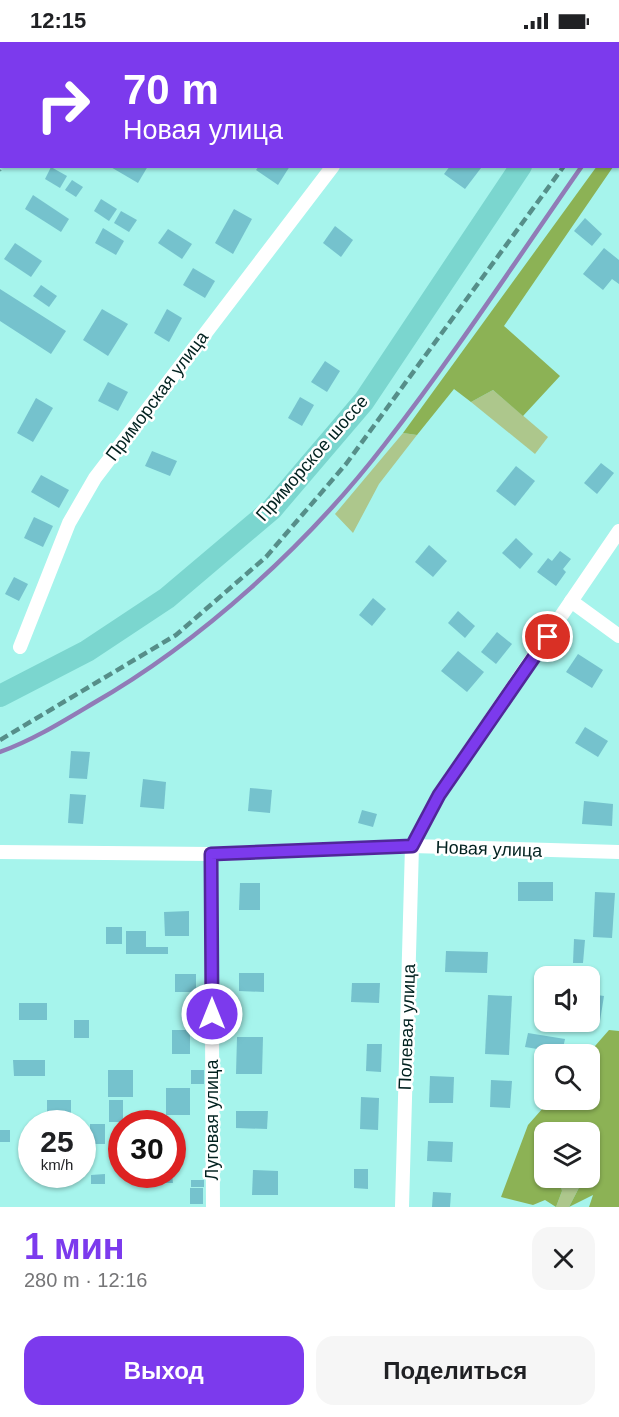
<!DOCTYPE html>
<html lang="ru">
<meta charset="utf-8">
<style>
:root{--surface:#fff;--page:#f6f6f6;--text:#202124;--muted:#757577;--accent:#7c3aed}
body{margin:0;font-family:Helvetica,sans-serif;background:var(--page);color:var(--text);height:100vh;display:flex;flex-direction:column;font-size:22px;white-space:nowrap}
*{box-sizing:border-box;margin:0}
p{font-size:20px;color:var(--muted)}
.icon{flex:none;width:33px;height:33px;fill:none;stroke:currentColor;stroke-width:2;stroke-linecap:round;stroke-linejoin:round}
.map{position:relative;height:1165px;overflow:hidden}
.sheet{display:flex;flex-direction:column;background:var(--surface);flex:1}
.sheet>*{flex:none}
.hud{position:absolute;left:0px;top:0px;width:620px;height:126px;box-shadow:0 2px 4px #0004;background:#7c3aed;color:#fff;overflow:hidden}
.tools{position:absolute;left:534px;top:924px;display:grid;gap:12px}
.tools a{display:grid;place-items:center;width:66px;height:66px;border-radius:12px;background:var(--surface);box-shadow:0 2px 4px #0004;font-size:30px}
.speed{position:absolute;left:18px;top:1068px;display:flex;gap:12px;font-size:30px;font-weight:700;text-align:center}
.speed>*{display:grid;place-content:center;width:78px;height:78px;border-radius:50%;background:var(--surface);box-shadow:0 2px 4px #0004;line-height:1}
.speed small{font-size:15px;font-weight:400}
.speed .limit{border:9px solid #d22;background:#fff;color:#111}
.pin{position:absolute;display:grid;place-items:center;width:51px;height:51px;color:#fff;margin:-26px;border:3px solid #fff;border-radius:50%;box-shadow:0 2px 6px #0007}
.me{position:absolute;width:66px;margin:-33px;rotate:0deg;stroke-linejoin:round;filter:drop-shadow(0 0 4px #0008)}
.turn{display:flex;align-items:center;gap:21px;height:126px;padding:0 24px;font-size:27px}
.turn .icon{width:78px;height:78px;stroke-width:2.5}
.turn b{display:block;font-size:42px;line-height:51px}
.round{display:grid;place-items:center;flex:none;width:63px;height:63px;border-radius:18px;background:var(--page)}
.headline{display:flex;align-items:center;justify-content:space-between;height:102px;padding:0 24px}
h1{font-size:36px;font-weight:800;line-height:45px;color:var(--accent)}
.primary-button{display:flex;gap:12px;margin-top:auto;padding:12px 24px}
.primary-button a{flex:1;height:69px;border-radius:18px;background:var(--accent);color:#fff;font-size:24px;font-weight:800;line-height:69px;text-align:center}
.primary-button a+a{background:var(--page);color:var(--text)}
.status{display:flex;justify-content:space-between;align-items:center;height:42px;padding:0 30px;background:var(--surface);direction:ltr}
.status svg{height:16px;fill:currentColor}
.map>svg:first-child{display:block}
.green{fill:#adc78c}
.forest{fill:#8cb255}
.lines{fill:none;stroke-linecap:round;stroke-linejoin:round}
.stream{stroke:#917bb7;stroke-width:4.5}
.building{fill:#75c2cd}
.path{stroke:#68a59f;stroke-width:2;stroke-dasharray:1.5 4.5;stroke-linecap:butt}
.street{stroke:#fff;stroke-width:14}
.primary{stroke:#7bd6cf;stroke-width:22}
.rail{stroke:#568e89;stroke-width:4.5;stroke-dasharray:9 4.5;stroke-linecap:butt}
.route-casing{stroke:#51269a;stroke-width:15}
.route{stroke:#7c3aed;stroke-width:10}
.labels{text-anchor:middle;stroke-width:5;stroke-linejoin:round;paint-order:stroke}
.street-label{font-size:18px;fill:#01211f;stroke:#fff}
</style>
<div class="status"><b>12:15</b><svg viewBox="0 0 49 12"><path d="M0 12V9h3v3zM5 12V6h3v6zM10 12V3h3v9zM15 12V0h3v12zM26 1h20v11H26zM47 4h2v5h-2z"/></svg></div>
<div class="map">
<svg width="619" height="1165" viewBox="0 0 619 1165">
<rect width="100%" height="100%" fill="#a6f4ec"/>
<g class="green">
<path d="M493,348L548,395L535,412L471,360Z"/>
<path d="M403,391L417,393L379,442L353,491L335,472Z"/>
<path d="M559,1136H584L569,1165H556L562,1149Z"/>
</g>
<g class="forest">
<path d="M597,124L613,125L504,284L560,334L523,374L493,348L471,360L454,347L417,393L403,391Z"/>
<path d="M609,988L619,989V1165H589L593,1153L569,1165L584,1136H590V1090H584L580,1082L562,1090H544V1136H559L562,1149L556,1165L545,1158L533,1163L501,1155L528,1083L550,1058H590L588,1012Z"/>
</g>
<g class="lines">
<g class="stream">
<path d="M618,73L619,71"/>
<path d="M0,710C33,698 62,680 92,662C202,599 308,502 385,402C455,312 517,217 582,124"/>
</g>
</g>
<g class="building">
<path d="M109,124H148L138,141Z"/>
<path d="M259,124H290L278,143L256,128Z"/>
<path d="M450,124H478L481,126L465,147L444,132Z"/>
<path d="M51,125L67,134L60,146L45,137Z"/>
<path d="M72,138L83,145L76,155L65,148Z"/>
<path d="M33,153L69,177L61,190L25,167Z"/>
<path d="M101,157L117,167L109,179L94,169Z"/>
<path d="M234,167L252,177L233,212L215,201Z"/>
<path d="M121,169L137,178L129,190L114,181Z"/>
<path d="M585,176L602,192L592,204L574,189Z"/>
<path d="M335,184L353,198L341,215L323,201Z"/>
<path d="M103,186L124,199L116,213L95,201Z"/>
<path d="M168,187L192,202L182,217L158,201Z"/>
<path d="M15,201L42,219L31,235L4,217Z"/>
<path d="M604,206L619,218V242L612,237L603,248L583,232Z"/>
<path d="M193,226L215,239L205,256L183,243Z"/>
<path d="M41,243L57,254L49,265L33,254Z"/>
<path d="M0,247L66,289L51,312L0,279Z"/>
<path d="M102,267L128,282L108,314L83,298Z"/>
<path d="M167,267L182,276L169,300L154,291Z"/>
<path d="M325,319L340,329L327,350L311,340Z"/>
<path d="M108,340L128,350L118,369L98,359Z"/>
<path d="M300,355L314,363L302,384L288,376Z"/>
<path d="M36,356L53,366L33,400L17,391Z"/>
<path d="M152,409L177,419L170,434L145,424Z"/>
<path d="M601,421L614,431L597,452L584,441Z"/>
<path d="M516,424L535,439L515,464L496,449Z"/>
<path d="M41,433L69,448L59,466L31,450Z"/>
<path d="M34,475L53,484L43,505L24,496Z"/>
<path d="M516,496L533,512L520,527L502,511Z"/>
<path d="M429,503L447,519L433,535L415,520Z"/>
<path d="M560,509L571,517L563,527L566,530L556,544L537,530L548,516L552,519Z"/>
<path d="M14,535L28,542L19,559L5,552Z"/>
<path d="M373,556L386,567L372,584L359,573Z"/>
<path d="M458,569L475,584L465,596L448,581Z"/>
<path d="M497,590L512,602L496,622L481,610Z"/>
<path d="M458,609L484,630L467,650L441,629Z"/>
<path d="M578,612L603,628L592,646L566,630Z"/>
<path d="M585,685L608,699L598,715L575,701Z"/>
<path d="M71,709L90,710L87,737L69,736Z"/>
<path d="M143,737L166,740L164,767L140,765Z"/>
<path d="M250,746L272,748L270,771L248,769Z"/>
<path d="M70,752L86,753L83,782L68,781Z"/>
<path d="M584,759L613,762L612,784L582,782Z"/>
<path d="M362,768L377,772L373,785L358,781Z"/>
<rect x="518" y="840" width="35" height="19"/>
<path d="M240,841H260V868H239Z"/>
<path d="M595,850L615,851L612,896L593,895Z"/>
<path d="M189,869V894H165L164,870Z"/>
<rect x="106" y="885" width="16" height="17"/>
<path d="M126,889H146V905H168V912H126Z"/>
<path d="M574,897L585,898L583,921H573Z"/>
<path d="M446,909L488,910L487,931L445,930Z"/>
<path d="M239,931H264V950L239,949Z"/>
<rect x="175" y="932" width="21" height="18"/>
<path d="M352,941H380L379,961L351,960Z"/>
<path d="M590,952L604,954L600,979L590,978Z"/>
<path d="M488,953L512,954L509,1013L485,1012Z"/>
<rect x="19" y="961" width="28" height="17"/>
<rect x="74" y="978" width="15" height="18"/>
<rect x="172" y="988" width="18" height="24"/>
<path d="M528,991L565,997L562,1011L525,1005Z"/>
<path d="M237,995H263L262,1032H236Z"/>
<path d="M367,1002H382L381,1030L366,1029Z"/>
<path d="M13,1018H45V1034H14Z"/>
<rect x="108" y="1028" width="25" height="27"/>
<rect x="191" y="1028" width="13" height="14"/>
<path d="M430,1034L454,1035L453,1061H429Z"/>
<path d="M491,1038L512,1039L510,1066L490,1065Z"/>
<rect x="166" y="1046" width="24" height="27"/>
<path d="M361,1055L379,1056L378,1088L360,1087Z"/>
<rect x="47" y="1058" width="24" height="21"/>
<rect x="109" y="1058" width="14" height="22"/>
<path d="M236,1069H268L267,1087L236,1086Z"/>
<rect x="90" y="1082" width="15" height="20"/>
<rect x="0" y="1088" width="10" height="12"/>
<path d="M428,1099L453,1100L452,1120L427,1119Z"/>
<path d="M354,1127H368V1147L354,1146Z"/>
<path d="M253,1128L278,1129V1153H252Z"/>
<path d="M105,1132V1142H91V1133Z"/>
<path d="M146,1132H172L173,1141H146Z"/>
<rect x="191" y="1138" width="13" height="7"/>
<rect x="190" y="1146" width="13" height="16"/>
<path d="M433,1150L451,1151L450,1165H432Z"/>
</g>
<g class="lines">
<g class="path">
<path d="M84,2L85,0"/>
<path d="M0,129L3,124"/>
</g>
<g class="street">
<path d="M427,2L428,0"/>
<path d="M571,559L619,594"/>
<path d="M20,605L69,481L95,436L333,124"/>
<path d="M0,810L211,812L412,804L619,810"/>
<path d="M211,812L213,1165"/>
<path d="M402,1165L412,804L439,753L619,489"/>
</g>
<g class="primary">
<path d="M59,2L60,0"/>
<path d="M603,2L604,0"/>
<path d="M0,91L2,88"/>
<path d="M0,654L87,609L167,556L272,467L364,359L521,124"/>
</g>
<g class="rail">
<path d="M618,39L619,38"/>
<path d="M618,51L619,49"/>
<path d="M0,698L176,593L266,515L346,422L564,124"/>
</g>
</g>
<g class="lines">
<defs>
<path id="route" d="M212,972L211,812L412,804L439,753L548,595"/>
</defs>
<use href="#route" class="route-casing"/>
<use href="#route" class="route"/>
</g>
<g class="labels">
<g class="street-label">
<text transform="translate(157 354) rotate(-53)" y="6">Приморская улица</text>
<text transform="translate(312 416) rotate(-49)" y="6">Приморское шоссе</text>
<text transform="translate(489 807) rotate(2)" y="6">Новая улица</text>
<text transform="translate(407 985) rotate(-88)" y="6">Полевая улица</text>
<text transform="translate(212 1078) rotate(-90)" y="6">Луговая улица</text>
</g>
</g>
</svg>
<div class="tools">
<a><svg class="icon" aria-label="sound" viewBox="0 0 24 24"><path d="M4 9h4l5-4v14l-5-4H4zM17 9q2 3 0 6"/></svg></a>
<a><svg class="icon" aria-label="search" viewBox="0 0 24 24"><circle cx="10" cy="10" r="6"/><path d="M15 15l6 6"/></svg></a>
<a><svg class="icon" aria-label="layers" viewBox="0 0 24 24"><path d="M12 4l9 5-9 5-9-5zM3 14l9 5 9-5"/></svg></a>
</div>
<div class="speed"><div>25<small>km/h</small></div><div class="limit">30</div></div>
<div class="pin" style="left:548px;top:595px;background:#d93025"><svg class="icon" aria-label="arrive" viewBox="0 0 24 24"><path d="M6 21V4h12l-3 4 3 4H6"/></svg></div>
<svg class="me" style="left:212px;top:972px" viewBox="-20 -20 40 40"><circle r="17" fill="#7c3aed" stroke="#fff" stroke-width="3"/><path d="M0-11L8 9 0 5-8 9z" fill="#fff"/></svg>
<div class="hud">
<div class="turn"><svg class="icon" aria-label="right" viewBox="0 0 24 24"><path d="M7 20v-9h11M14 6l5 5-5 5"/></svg><div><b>70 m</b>Новая улица</div></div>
</div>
</div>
<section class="sheet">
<div class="headline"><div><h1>1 мин</h1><p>280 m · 12:16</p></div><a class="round"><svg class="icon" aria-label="close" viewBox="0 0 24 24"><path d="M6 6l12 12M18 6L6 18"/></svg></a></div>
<div class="primary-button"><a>Выход</a><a>Поделиться</a></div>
</section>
